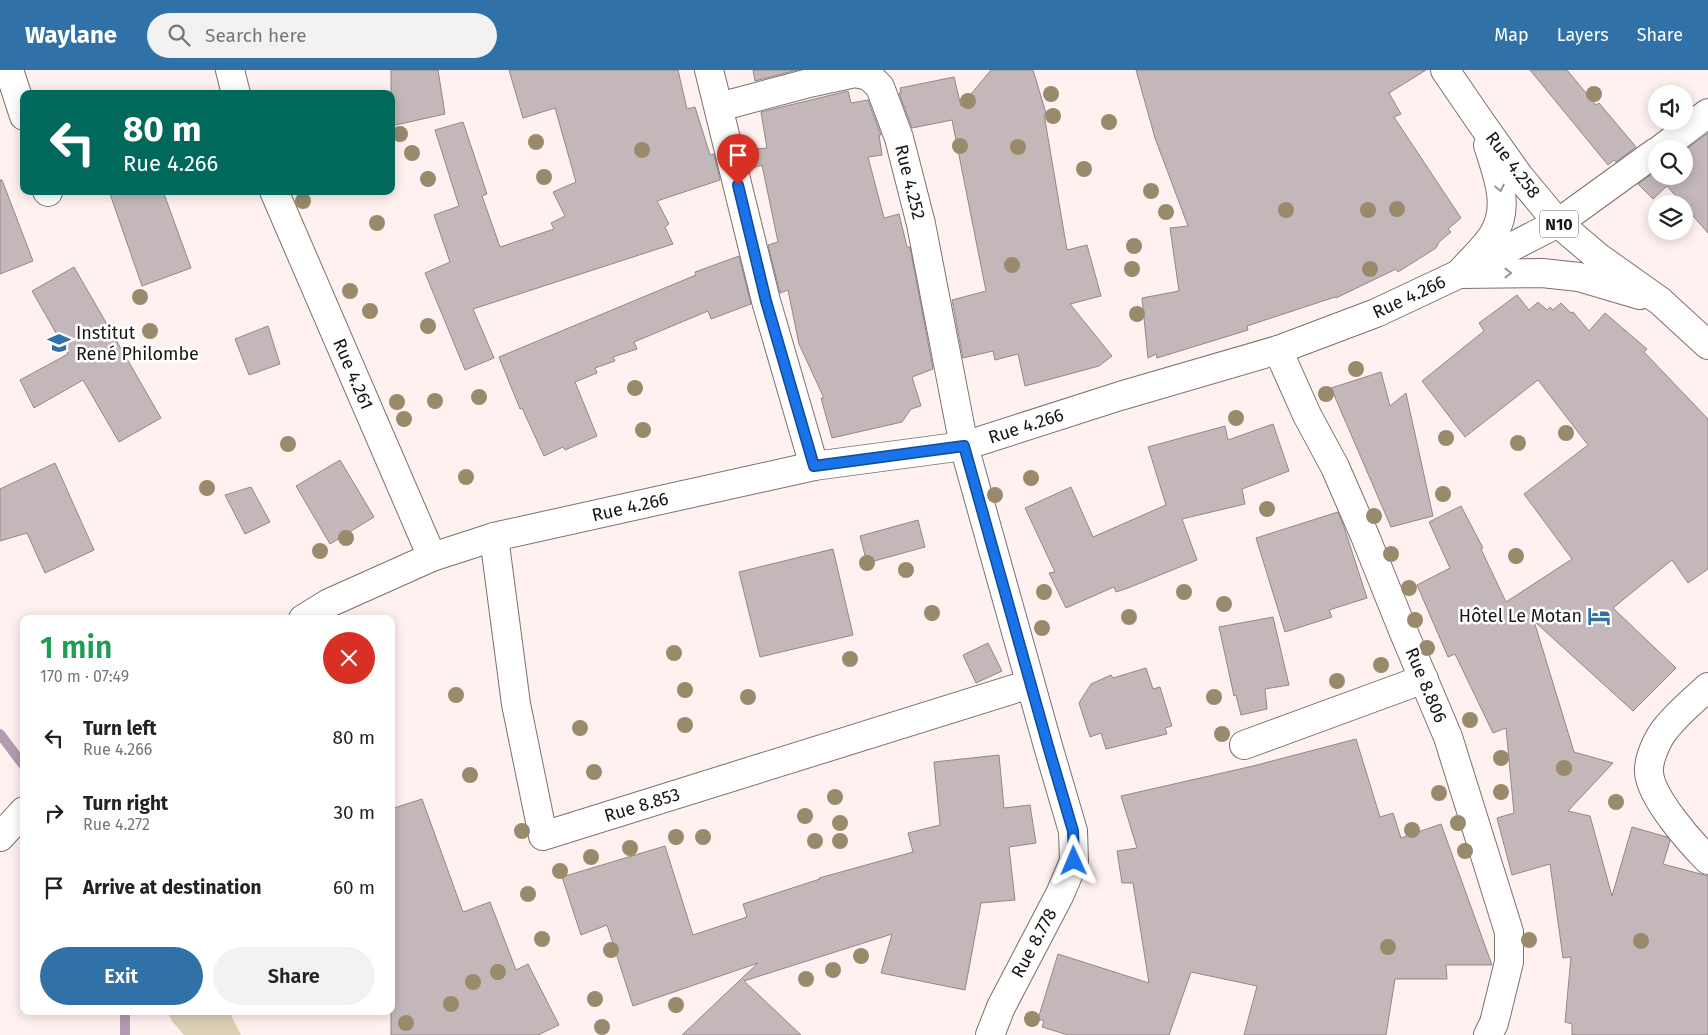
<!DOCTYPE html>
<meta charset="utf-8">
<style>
:root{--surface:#fff;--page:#f2f2f2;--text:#222;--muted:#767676;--accent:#3071a8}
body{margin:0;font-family:"Fira Sans",sans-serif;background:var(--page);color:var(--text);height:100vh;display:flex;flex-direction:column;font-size:19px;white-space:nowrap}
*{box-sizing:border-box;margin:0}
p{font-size:16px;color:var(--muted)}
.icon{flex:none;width:28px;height:28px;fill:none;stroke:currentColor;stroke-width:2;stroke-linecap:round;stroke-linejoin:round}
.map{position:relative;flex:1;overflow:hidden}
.details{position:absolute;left:20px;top:545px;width:375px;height:400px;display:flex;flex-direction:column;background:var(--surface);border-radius:10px;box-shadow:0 2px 12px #0003}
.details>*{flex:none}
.hud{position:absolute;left:20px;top:20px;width:375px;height:105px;border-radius:10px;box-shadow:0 2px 12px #0003;background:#00695c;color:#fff;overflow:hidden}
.buttons{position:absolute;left:1648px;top:15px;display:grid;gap:10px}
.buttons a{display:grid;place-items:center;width:45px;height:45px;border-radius:50%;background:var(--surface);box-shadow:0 2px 12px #0003;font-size:25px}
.pin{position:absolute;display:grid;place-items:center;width:42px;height:42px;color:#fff;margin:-51px -21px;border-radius:50% 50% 50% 0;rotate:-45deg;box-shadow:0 0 5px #0007}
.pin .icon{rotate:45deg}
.me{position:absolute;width:55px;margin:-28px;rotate:359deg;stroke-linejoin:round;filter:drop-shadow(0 0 4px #0008)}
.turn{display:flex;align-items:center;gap:18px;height:105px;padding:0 20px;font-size:22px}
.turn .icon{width:65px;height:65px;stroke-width:2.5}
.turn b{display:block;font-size:35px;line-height:42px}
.round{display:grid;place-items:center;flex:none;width:52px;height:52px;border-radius:26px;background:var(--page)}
.headline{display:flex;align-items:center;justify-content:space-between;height:85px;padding:0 20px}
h1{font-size:30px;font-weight:600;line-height:38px;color:#1e9e55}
.cta{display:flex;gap:10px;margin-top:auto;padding:10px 20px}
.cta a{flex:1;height:58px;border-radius:30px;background:var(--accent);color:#fff;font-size:20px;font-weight:600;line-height:58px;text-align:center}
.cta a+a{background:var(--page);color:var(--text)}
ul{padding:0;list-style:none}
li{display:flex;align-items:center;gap:15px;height:75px;padding:0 20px}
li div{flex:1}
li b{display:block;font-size:19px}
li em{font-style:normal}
header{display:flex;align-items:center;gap:30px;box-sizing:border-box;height:70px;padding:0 25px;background:var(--accent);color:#fff}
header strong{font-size:24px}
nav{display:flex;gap:28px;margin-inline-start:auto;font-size:18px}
.search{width:350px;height:45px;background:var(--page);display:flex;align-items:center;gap:12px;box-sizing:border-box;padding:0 18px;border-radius:28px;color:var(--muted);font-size:19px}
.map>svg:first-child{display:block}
.green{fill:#dbd0b4}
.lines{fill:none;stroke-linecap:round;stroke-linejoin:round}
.stream{stroke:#b59baf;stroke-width:10}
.building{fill:#c3b7b9;stroke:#93878a}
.street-casing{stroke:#7c716e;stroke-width:30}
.secondary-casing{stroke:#7c716e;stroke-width:30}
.highway-casing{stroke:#7c716e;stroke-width:30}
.street{stroke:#fff;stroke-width:28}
.secondary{stroke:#fff;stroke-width:28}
.highway{stroke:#fff;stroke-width:28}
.tree{fill:#998a6c}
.oneway{stroke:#989695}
.route-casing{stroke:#114b97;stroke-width:12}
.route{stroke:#1a73e8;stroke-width:9}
.labels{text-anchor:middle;stroke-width:5;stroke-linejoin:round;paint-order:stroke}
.shield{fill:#fff;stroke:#5e5b5a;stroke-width:1}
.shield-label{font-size:16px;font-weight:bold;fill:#191514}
.street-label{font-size:18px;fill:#191514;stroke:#fff}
.poi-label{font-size:18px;fill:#191514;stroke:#fff;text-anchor:start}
</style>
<header>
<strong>Waylane</strong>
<div class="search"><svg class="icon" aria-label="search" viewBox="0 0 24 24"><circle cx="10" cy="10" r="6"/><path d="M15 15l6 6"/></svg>Search here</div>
<nav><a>Map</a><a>Layers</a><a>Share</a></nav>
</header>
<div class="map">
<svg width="1708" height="965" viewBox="0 0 1708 965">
<rect width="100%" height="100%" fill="#fff1ef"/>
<path class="green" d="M167,941H229L241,965H184L172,951Z"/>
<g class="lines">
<g class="stream">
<path d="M0,664L24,696"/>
<path d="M125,941V965"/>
</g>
</g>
<g class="building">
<path d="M391,0H438L445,44L391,56Z"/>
<path d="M509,0H678L687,39L695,37L710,85L714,84L720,110L657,131L669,154L665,157L673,174L473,239L494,288L465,300L425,203L450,192L434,145L459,136L435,60L463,52L487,124L482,126L500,177L554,159L551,153L565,146L553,122L576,112L555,38L523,48Z"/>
<path d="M753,0H797L755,11Z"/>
<path d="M991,0H1033L1046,43L1044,44L1067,180L1087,175L1101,226L1070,234L1112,286L1099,296L1025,316L1018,284L995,290L993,281L963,288L952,230L986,221L952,50L912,58L899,23H901L900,18L954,7L961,36Z"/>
<path d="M1136,0H1426L1389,23L1401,44L1394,47L1461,148L1448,159L1451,162L1439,172L1436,178L1398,202L1396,199L1336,228L1335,227L1247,256L1248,260L1157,288L1156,284L1148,288L1142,228L1179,221L1170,158L1188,156L1155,68Z"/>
<path d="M1530,0H1567L1596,35L1599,33L1636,77L1616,92L1614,90L1608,95Z"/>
<path d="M848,21L851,33L868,30L881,65H879L882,85L868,87L884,148L899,144L907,177H910L933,299L912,307L921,336L911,339L902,352L832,368L821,328H824L799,274L788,220L780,223L768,175L778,172L762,95L750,99L745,80L767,78L761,42Z"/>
<path d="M1708,63V163L1667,116L1653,129L1638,114L1656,101V106H1684V81Z"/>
<path d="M0,110H2L33,191L0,204Z"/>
<path d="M109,121H163L191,198L142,216Z"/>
<path d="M739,186L751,234L711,249L708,241L634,272L637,279L613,287L615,291L595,298L597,303L575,312L597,366L565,380L563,377L544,386L522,338L520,339L499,287L696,205L695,202Z"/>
<path d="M74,197L161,348L119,372L83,310L34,338L20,310L68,284L32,221Z"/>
<path d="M1517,225L1529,240L1538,232L1547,240L1550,237L1553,240L1561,233L1571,243L1573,242L1589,261L1605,243L1647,279L1644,282L1708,349V499L1688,513L1672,490L1613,538L1676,598L1633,641L1534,551L1574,682L1613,693L1568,741L1590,746L1612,826L1632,757L1667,767L1670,771L1663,794L1708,806V965H1572V954L1565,952L1571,887L1563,888L1550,794L1512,805L1497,748L1514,743L1506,658L1493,663L1455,584L1448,587L1417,515L1450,498L1429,452L1461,436L1483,478L1481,479L1506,532L1572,489L1524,424L1588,375L1538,310L1465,367L1422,311L1484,261L1479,253Z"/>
<path d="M268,256L280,294L249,305L235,269Z"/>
<path d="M1381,302L1390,336L1406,323L1433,446L1391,457L1331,318Z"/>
<path d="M1273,354L1289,401L1242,419L1245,434L1182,449L1197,490L1128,518L1116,522L1114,517L1066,538L1049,503L1055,502L1025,438L1071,417L1093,467L1166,435L1148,377L1225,356L1228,370Z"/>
<path d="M340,390L374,447L330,474L296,416Z"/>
<path d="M55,393L94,480L45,503L27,463L0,471V419Z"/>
<path d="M251,417L270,452L245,464L225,425Z"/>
<path d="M1338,442L1345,460L1367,528L1329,540L1332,547L1285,562L1256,468Z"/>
<path d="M918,450L925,477L867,493L860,466Z"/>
<path d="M833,479L853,565L760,587L739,502Z"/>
<path d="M1273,547L1289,615L1265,619L1267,639L1241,645L1236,625L1234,626L1219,557Z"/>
<path d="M988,573L1002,601L976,613L963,585Z"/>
<path d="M1146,598L1153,619L1160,617L1172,656L1165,658L1167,664L1106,679L1101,663L1090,667L1079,633L1091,614L1111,605L1113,608Z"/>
<path d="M1356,669L1380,747L1393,743L1401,768L1441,754L1492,895H1446L1447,909H1395L1386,965H1244L1257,916L1191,902L1169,965H1068L1042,957L1044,951L1038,949L1058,884L1149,913L1133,813H1122L1117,781L1137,778L1121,726L1253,696Z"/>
<path d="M999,685L1004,738L1030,735L1036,773L1009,777L1015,830L981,833L965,920L881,903L892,864L744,911L801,965H682L758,893L633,936L607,855L581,865L562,807L665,776L693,865L747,847L743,834L820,809L819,808L913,782L908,763L940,755L934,692Z"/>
<path d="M422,729L463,842L490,832L516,900L528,894L559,955L538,965H391V739Z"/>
</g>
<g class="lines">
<defs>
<g id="street">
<path d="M9,0L24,46"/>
<path d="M230,0L236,24"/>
<path d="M709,0L766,231L814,396"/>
<path d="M719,37L809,13L855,3L869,6L880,17L899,68L921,154L964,376L1048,676L1073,761L1074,791L1060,824L1001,937L990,965"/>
<path d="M1661,79L1708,43"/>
<path d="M47,121L48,122"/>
<path d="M274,121L432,487"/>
<path d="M1558,153L1656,82"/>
<path d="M1278,280L1307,345L1335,397L1365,466L1404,563L1448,667L1509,862V892L1494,953L1488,965"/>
<path d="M494,467L516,634L543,766L1030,614"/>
<path d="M1708,617C1694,630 1679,642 1667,657C1658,667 1648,689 1649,702C1650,727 1691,773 1708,790"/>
<path d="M1244,675L1424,609"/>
</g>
<g id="secondary">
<path d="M303,549L329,533L432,487L494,467L814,396L964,376L1120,326L1278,280L1376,243L1459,204L1558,153"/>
<path d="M0,767L24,741"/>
</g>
<g id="highway">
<path d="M1445,0L1482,54L1519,106L1558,153L1598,187L1660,231L1708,275"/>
<path d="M1459,204L1542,203L1579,207L1640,225"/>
<path d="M1459,204C1470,191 1484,179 1493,165C1511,136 1497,105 1488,75"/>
</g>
</defs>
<use href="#street" class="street-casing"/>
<use href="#secondary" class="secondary-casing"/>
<use href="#highway" class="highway-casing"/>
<use href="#street" class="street"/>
<use href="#secondary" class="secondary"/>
<use href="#highway" class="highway"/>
</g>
<g class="tree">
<circle cx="1051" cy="24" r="8"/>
<circle cx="1594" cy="24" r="8"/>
<circle cx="968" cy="31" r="8"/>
<circle cx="1053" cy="46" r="8"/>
<circle cx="1109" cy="52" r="8"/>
<circle cx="400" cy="64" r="8"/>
<circle cx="536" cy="72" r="8"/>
<circle cx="960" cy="76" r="8"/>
<circle cx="1018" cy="77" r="8"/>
<circle cx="642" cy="80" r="8"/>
<circle cx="412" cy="83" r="8"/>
<circle cx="1084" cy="99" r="8"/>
<circle cx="544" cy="107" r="8"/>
<circle cx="428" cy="109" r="8"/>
<circle cx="1151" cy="121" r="8"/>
<circle cx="303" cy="131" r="8"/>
<circle cx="1397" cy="139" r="8"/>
<circle cx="1286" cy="140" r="8"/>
<circle cx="1368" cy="140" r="8"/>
<circle cx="1166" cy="142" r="8"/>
<circle cx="377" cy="153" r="8"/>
<circle cx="1134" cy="176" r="8"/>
<circle cx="1012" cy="195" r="8"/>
<circle cx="1132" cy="199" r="8"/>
<circle cx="1370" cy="199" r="8"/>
<circle cx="350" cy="221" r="8"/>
<circle cx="140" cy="227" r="8"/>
<circle cx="370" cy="241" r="8"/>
<circle cx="1137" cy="244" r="8"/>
<circle cx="428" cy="256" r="8"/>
<circle cx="150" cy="261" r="8"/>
<circle cx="1356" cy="299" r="8"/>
<circle cx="635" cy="318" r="8"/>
<circle cx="1326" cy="324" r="8"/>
<circle cx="479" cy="327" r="8"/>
<circle cx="435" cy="331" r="8"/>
<circle cx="397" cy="332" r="8"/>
<circle cx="1236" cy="348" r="8"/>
<circle cx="404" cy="349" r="8"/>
<circle cx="643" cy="360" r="8"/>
<circle cx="1566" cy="363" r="8"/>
<circle cx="1446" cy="368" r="8"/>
<circle cx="1518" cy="373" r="8"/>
<circle cx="288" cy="374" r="8"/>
<circle cx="466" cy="407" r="8"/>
<circle cx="1031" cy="408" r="8"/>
<circle cx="207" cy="418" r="8"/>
<circle cx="1443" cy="424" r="8"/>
<circle cx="995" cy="425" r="8"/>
<circle cx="1267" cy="439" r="8"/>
<circle cx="1374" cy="446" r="8"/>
<circle cx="346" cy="468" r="8"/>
<circle cx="320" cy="481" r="8"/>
<circle cx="1391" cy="484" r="8"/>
<circle cx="1516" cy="486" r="8"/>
<circle cx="867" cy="493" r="8"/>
<circle cx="906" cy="500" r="8"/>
<circle cx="1409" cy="518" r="8"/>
<circle cx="1044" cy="522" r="8"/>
<circle cx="1184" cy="522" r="8"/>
<circle cx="1224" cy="534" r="8"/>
<circle cx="932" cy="543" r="8"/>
<circle cx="1129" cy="547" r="8"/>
<circle cx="1415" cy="550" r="8"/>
<circle cx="1042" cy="558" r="8"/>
<circle cx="1427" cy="578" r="8"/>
<circle cx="674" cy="583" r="8"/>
<circle cx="850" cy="589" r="8"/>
<circle cx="1381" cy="595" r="8"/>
<circle cx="1337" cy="611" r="8"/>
<circle cx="685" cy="620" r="8"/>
<circle cx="456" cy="625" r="8"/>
<circle cx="748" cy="627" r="8"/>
<circle cx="1214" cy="627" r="8"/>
<circle cx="1470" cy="650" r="8"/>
<circle cx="685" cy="655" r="8"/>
<circle cx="580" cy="658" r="8"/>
<circle cx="1222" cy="664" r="8"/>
<circle cx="1501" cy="688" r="8"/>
<circle cx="1564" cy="698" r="8"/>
<circle cx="594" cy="702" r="8"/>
<circle cx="470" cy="705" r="8"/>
<circle cx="1501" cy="722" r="8"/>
<circle cx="1439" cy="723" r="8"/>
<circle cx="835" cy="727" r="8"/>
<circle cx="1616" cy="732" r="8"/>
<circle cx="805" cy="746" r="8"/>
<circle cx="840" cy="753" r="8"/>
<circle cx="1458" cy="753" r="8"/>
<circle cx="1412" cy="760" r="8"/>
<circle cx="522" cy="761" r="8"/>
<circle cx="676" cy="767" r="8"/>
<circle cx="703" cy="767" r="8"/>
<circle cx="815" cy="771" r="8"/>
<circle cx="840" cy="771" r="8"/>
<circle cx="630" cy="778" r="8"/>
<circle cx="1465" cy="781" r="8"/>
<circle cx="591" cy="787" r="8"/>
<circle cx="560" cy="801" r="8"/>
<circle cx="528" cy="824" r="8"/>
<circle cx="542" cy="869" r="8"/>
<circle cx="1529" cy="870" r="8"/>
<circle cx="1641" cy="871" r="8"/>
<circle cx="1388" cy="877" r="8"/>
<circle cx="611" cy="880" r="8"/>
<circle cx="861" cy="886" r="8"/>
<circle cx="833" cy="900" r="8"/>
<circle cx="498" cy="902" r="8"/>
<circle cx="806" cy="909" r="8"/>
<circle cx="473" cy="912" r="8"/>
<circle cx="595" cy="929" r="8"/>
<circle cx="451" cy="934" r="8"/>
<circle cx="676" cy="935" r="8"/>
<circle cx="1032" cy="949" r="8"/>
<circle cx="406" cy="953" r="8"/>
<circle cx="602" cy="957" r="8"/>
</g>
<defs><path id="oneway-chevron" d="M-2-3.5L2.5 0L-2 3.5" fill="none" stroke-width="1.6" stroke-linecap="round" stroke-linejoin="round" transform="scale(1.25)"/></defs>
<g class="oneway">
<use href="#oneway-chevron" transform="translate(1500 118) rotate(78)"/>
<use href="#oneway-chevron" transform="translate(1508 203)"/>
</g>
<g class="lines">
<defs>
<path id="route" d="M738,115L766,231L814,396L964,376L1048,676L1073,761L1074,791"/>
</defs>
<use href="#route" class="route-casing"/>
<use href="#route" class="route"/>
</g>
<defs>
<symbol id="university-bare" viewBox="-9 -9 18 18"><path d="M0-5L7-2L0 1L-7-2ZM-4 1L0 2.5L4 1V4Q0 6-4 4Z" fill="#3071a8" stroke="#fff" stroke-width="2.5" paint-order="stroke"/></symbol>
<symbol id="hotel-bare" viewBox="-9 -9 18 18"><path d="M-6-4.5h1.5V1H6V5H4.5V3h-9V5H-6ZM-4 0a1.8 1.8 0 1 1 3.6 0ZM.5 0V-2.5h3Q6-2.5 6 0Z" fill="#3071a8" stroke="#fff" stroke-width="2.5" paint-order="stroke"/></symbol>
</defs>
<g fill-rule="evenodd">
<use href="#university-bare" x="43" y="257" width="32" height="32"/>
<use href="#hotel-bare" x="1583" y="530" width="32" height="32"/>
</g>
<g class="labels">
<rect class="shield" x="1540" y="140.5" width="38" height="27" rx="4"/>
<g class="shield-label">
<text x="1559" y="160">N10</text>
</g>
<g class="street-label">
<text transform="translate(1513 95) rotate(53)" y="6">Rue 4.258</text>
<text transform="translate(910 112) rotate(76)" y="6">Rue 4.252</text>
<text transform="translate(1409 227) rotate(-25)" y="6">Rue 4.266</text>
<text transform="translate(353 304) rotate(67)" y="6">Rue 4.261</text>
<text transform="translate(1026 356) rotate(-18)" y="6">Rue 4.266</text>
<text transform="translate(630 437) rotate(-13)" y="6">Rue 4.266</text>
<text transform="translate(1426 615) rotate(67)" y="6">Rue 8.806</text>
<text transform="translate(642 735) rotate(-17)" y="6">Rue 8.853</text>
<text transform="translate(1034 873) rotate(-62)" y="6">Rue 8.778</text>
</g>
<g class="poi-label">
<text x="76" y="269">Institut<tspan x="76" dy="21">René Philombe</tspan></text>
<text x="1582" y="552" text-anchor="end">Hôtel Le Motan</text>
</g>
</g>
</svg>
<div class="buttons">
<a><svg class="icon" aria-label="sound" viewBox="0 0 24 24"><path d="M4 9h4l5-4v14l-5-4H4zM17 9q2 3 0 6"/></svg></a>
<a><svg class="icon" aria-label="search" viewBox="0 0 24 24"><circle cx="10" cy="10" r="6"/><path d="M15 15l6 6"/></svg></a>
<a><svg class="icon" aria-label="layers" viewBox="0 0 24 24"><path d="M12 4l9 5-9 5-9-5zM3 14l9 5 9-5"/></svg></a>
</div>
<div class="pin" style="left:738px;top:115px;background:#d93025"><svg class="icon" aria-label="arrive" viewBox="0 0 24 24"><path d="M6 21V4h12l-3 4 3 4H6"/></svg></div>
<svg class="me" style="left:1074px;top:791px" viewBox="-20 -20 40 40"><path d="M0-17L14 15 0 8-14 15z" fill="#1a73e8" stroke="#fff" stroke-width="4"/></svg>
<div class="hud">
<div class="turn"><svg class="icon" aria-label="left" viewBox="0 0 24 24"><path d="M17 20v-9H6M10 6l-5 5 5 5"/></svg><div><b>80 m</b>Rue 4.266</div></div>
</div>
<section class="details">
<div class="headline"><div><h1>1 min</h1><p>170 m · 07:49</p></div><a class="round" style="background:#d93025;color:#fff"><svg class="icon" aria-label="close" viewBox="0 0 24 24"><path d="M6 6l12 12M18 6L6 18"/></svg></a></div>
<ul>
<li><svg class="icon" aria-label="left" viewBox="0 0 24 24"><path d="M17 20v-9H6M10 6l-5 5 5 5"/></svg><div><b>Turn left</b><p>Rue 4.266</p></div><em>80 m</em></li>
<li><svg class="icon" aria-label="right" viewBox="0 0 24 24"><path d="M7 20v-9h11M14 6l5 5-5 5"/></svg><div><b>Turn right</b><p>Rue 4.272</p></div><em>30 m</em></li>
<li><svg class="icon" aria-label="arrive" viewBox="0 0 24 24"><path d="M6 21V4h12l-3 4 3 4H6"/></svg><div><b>Arrive at destination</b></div><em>60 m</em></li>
</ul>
<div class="cta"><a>Exit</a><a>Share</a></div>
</section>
</div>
